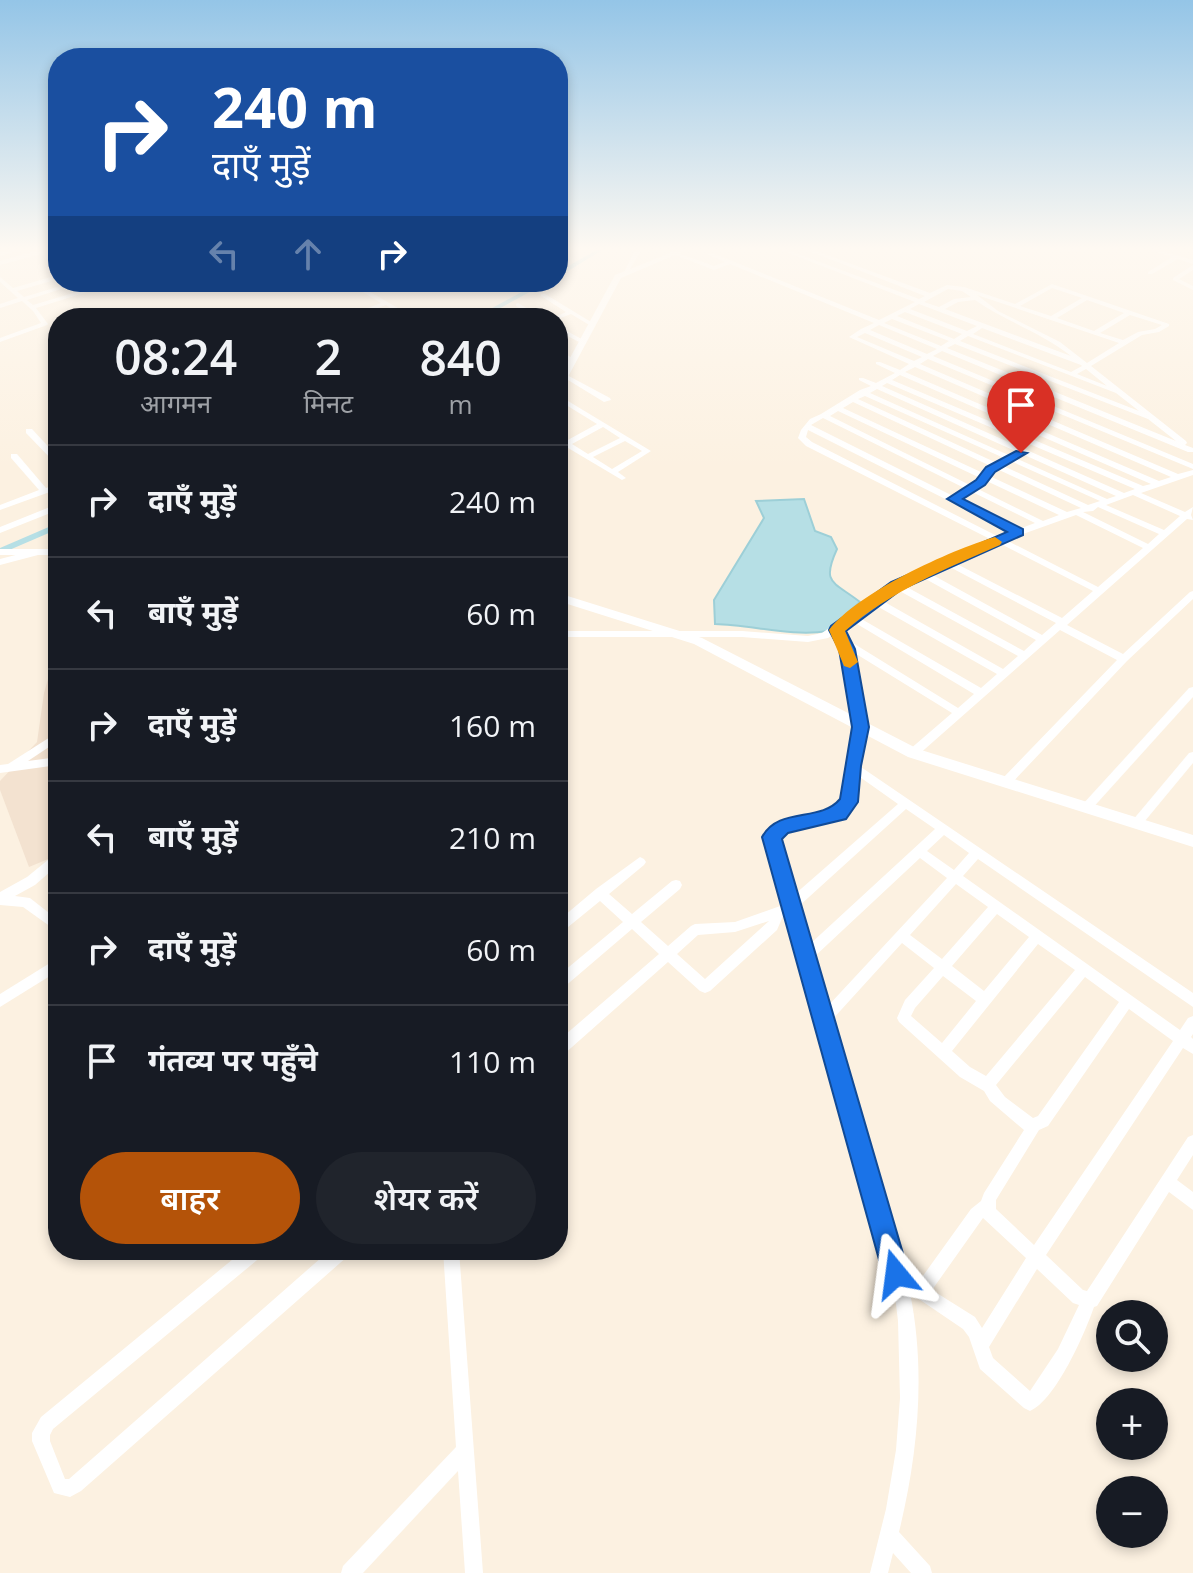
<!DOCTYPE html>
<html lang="hi">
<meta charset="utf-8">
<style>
:root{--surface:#171b24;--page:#20242c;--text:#f1f3f6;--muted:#9ea1a6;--line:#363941;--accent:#b45309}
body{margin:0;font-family:"Open Sans","Noto Sans Devanagari",sans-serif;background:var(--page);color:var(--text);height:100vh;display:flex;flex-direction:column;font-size:30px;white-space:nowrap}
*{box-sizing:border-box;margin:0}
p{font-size:26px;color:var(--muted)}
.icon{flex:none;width:44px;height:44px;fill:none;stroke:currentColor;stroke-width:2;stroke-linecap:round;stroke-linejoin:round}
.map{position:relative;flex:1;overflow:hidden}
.details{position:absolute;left:48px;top:308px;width:520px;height:952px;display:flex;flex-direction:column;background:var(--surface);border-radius:32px;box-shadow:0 4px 12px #0003}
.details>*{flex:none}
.hud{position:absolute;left:48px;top:48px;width:520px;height:244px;border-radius:32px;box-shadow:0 4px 12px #0003;background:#1a4fa0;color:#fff;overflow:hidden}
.fabs{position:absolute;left:1096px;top:1300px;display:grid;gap:16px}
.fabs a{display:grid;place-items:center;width:72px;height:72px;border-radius:50%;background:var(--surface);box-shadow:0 4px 12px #0003;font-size:40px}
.pin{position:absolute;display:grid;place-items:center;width:68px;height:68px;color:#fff;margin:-82px -34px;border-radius:50% 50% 50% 0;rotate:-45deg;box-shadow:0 0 8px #0007}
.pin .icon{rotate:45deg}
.me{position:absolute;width:88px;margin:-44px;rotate:344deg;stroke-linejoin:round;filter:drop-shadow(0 0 6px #0008)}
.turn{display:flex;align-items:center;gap:28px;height:168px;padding:0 32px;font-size:36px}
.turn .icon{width:104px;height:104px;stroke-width:2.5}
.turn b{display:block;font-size:56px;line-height:68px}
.lanes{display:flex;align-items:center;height:76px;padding:0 32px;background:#0003;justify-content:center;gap:40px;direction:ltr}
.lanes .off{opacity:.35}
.eta{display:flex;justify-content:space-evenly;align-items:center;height:136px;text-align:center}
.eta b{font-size:48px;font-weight:600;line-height:56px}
.primary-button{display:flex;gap:16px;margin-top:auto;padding:16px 32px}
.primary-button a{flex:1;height:92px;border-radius:48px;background:var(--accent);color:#fff;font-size:32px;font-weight:600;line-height:92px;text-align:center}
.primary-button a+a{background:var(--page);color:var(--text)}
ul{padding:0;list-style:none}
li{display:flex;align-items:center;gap:24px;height:112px;padding:0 32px;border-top:2px solid var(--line)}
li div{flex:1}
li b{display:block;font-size:30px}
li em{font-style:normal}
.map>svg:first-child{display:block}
.residential{fill:#f3e2d0}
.water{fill:#b6dfe5;stroke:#9dcfd7;stroke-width:2}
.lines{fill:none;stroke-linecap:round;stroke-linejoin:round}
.canal{fill:#b6dfe5;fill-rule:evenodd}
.minor{fill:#fff;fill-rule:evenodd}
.tertiary{fill:#fff;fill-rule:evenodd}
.route{fill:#1a73e8;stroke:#114b97;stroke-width:2}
.slow{fill:#f59e0b}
</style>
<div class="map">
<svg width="1193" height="1573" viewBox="0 0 1193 1573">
<rect width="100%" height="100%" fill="#fcf1e1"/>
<path class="residential" d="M58,644V855L29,867L0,790V781L37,742L44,693Z"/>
<path class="water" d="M804,499L815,531L831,537L837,549C821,584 833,581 860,602L828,631C792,637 752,625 715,624L714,600L764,518L756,501Z"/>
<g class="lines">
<g class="canal">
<path d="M598,249H604L558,277V272Z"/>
<path d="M540,282H548L482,318H474Z"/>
<path d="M58,523V529L0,554V548Z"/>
</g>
<g class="minor">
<path d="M16,249H24L0,256V252Z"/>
<path d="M41,249H55L46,252L58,262V267L41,254L0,265V261Z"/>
<path d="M636,249H642L627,274H623Z"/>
<path d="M778,249H785L919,299L925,296L804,249H811L930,293L947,285L964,287L1015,304L1052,284L1169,324V326L1159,332L1142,335L1091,366L1186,441L1187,443L1185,445L1193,448V452H1188L942,351L933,356L1193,464V469L928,359L920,364L1178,474L1193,470V475L1141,493L1185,512L1193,507L1191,515L1193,520L1187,519L1067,625L1123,654L1190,592L1193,591V599L1127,661L1009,786H1001L1000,783L1001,780L1117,660L1060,630L917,756L913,757L908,753L909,750L952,713L853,652C861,678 868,706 865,733C863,744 860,754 858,765L1193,993V1007L978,859L963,876L1180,1030L1188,1018L1193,1016V1034L1191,1037L1193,1039V1054L1183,1048L1046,1255L1083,1290L1087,1291L1188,1137L1193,1135V1155L1177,1180L1193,1192V1210L1169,1192L1097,1306L1094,1307C1085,1333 1056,1400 1030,1411L1024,1408L980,1369L969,1337L963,1329L910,1293C926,1371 918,1455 899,1532L930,1566L932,1573H911L893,1553L888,1573H870L886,1509L896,1450L900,1398L898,1321L895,1296L819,1026L816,1021L817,1019L799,957L800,955L788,914L783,916L777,930L710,991L705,993L700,991L668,962L563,1055L558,1057V1041L659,954L632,929L563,988L558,990V976L623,922L600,901L562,932L558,934V921L596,889L640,857L644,859L646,862L644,865L609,894L632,914L672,881L676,880L680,881L682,885L680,889L641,922L668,946L691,926L695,924L735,922L783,905L785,903L765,843C766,841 768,832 770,831C784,811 823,823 842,805C846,793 845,780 847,768C849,756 853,744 855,731C858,699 850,662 834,634L828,638L808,642L742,637H558V631H742L808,636L822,633L893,583L992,540L806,446L798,438L801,430L810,419L821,414L860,390L871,386L859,380V378H863L876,383L895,373L876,364V362H880L900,370L909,364L849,337L861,329L874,323L730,264L714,270L670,253L675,252L714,266L725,262L707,254L712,253L879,320L915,302ZM1052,288L1082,298L1051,316L1020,306ZM948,289L962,291L971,297L954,299L939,307L924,302ZM977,295L1119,343L1087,363L1060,342L998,311ZM975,300C1005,321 1042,333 1071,356L945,309L958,302ZM1087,300L1124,313L1094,331L1057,318ZM919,304L977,326L967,331L910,309ZM905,312L962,334L954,339L897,316ZM1130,315L1162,325L1155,329L1138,332L1123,340L1100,333ZM892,319L949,341L941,346L884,323ZM879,325L937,349L927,354L870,330ZM982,328L1081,365L1082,366L1071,372L973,334ZM865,333L922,357L914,361L857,337ZM968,336L1116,393L1139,411L960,341ZM955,344L1148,419L1176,441L947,348ZM915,367L1171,477L1159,481L905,372ZM1086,369L1107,386L1077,374ZM900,375L1151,484L1143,486L892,380ZM887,383L1135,489L1124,493L882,386ZM877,389L1116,496L1107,499L870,393ZM865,396L1100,501L1088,505L858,399ZM853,402L1081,508L1067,512L843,408ZM838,411L1059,515L1043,521L830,416ZM823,418L1035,523L1019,529L811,425ZM808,430L1011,532L999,537L812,442L806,437ZM1133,495L1180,516L1164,530L1106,505ZM1098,507L1159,534L1148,544L1083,512L1093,511ZM1076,515L1143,548L1098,587L1006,540ZM999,543L1093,591L1062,618L953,562ZM946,565L1056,623L1042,635L929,573ZM922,577L1036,640L1024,651L903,585ZM896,589L1018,656L1003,669L881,600ZM875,605L997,674L981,688L858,617ZM852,621L974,694L958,708L848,640L841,629ZM857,775L898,804L794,895L777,843L779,836C817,809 854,848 857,775ZM906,809L935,829L809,945L798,907ZM944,835L969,853L954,870L927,851ZM920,858L947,878L827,1007L813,958ZM956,884L988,907L942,959L910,935ZM997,914L1029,937L984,991L952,966ZM769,921L705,979L677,954L698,935L735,932ZM902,943L934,968L905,1000L897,1018L899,1022L960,1077L984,1091L990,1101L1024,1130L984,1193L981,1201L971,1209L920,1280L902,1266L831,1021ZM1038,944L1075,970L986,1076L970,1067L952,1051ZM943,976L976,1001L942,1043L911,1016L915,1008ZM1085,977L1119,1002L1038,1116L1033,1118L1005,1097L996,1085ZM1129,1009L1173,1041L1034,1245L996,1209V1200L1039,1130L1048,1126ZM983,1218L1026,1258L982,1328L975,1317L932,1290ZM1037,1269L1073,1303L1079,1305L1058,1349L1030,1391L993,1358L989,1347Z"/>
<path d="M1148,249H1155L1193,260V264L1178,259L1152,274H1148V272L1172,257Z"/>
<path d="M1193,265V270L1179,279L1193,286V290L1173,280V278Z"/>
<path d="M58,275V279L17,291L24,297L74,282H83L27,300L33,305L110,282H119L36,308L48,324L47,325L0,342V338L41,323L33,311L22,301L0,308V304L18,298L0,282V277L13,288Z"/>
<path d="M346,282H353L415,318H407L398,313L383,318H374L393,310L386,305L351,318H342L381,303Z"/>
<path d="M541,294H545L596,325L591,326L571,314L558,319L553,318L566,312L541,296Z"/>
<path d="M518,303L542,317L543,318H535L516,306V304Z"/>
<path d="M500,314L507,318L498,317V315Z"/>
<path d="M558,326L585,341L586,342L581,343L558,331Z"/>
<path d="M558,349L575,360V362H571L558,354Z"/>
<path d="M565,374L610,398L611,400L604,402L563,377L562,376Z"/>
<path d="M558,395L651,451L618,472L626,478L622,480L558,442V437L566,441L597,424L558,400ZM603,427L620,438L588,454L572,444ZM625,441L642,451L612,469L593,457Z"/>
<path d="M26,429H32L58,457V463H55L26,433Z"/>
<path d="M11,454H17L46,488L58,484V489L0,510V505L39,490L11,458Z"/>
<path d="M55,505H58V510L0,533V527Z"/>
<path d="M35,550L39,553L38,555L0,565V559Z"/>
<path d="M1193,687V697L1090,811H1082L1080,808L1082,805L1189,688Z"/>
<path d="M58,732V741L28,761L58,757V765L0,773V765L8,764Z"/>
<path d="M1193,752V763L1140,827H1132L1130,824L1132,821L1189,753Z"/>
<path d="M58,853V865L35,885L15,896L30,898L58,920V932L23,907L0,905V892L27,877L54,855Z"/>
<path d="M58,958V971L0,1007V994Z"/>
<path d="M244,1250H264L262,1256L53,1429L50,1435V1441L65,1479H69L330,1250H350L348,1256L81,1491L70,1497L54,1493L32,1441V1433L41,1417Z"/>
<path d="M443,1250H459L483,1573H465L458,1471L363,1573H341L343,1566L456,1447Z"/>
</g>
<g class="tertiary">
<path d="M680,249H689L621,278L562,388L558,391V380L615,275Z"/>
<path d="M1059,249H1084C1078,253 1063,253 1059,249Z"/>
<rect x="0" y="549" width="58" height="6"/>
<path d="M558,593L702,638L918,749L1193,835V847L908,757L694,644L558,601Z"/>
</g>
</g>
<linearGradient id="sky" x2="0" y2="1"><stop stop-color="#94c5e7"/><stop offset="0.53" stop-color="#fef9f2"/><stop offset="1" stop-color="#fef9f2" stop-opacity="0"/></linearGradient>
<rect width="1193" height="469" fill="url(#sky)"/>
<path class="route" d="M1016,451L1027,453L995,472L985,485L963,499L1023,529V535L902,589L846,631L855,649L869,727L861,766L858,802L846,819L788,833L782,839L909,1274L905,1283L896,1287L887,1283L883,1274L762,837C779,806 820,823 840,799L852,727L839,649L829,630L831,626L891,582L1007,532L947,499L976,480L986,467Z"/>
<path class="slow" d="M995,537L1002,542L1000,545C945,569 891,591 845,631L858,662L850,668L844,666L829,630C857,593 950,550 995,537Z"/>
</svg>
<div class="fabs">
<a><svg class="icon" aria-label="search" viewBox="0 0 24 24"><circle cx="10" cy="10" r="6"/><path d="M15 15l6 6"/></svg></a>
<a>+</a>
<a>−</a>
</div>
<div class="pin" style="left:1021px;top:453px;background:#d93025"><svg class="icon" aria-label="arrive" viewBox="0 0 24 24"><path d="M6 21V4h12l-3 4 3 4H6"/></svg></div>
<svg class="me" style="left:896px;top:1274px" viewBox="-20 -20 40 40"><path d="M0-17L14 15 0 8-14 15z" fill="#1a73e8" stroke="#fff" stroke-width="4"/></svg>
<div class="hud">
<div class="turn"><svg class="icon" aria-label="right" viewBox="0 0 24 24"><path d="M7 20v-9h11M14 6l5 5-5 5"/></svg><div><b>240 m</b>दाएँ मुड़ें</div></div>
<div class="lanes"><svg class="icon off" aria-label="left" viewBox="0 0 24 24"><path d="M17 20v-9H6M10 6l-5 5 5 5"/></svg><svg class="icon off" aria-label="ahead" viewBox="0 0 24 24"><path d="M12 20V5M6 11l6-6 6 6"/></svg><svg class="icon" aria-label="right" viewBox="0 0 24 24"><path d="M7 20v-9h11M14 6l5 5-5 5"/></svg></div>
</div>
<section class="details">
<div class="eta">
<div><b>08:24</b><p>आगमन</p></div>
<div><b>2</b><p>मिनट</p></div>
<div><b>840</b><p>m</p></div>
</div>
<ul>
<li><svg class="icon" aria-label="right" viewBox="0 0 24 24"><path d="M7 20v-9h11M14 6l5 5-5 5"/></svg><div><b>दाएँ मुड़ें</b></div><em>240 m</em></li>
<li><svg class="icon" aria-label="left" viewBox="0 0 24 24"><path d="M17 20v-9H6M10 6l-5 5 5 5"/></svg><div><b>बाएँ मुड़ें</b></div><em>60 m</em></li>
<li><svg class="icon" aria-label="right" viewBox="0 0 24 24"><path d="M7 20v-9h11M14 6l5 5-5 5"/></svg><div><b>दाएँ मुड़ें</b></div><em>160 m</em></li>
<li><svg class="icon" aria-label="left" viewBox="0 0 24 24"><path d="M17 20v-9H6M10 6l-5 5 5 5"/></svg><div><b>बाएँ मुड़ें</b></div><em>210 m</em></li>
<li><svg class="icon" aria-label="right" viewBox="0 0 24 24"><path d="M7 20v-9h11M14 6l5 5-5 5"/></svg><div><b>दाएँ मुड़ें</b></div><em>60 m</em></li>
<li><svg class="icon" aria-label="arrive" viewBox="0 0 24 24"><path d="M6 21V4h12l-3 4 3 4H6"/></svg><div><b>गंतव्य पर पहुँचे</b></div><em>110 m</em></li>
</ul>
<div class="primary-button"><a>बाहर</a><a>शेयर करें</a></div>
</section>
</div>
